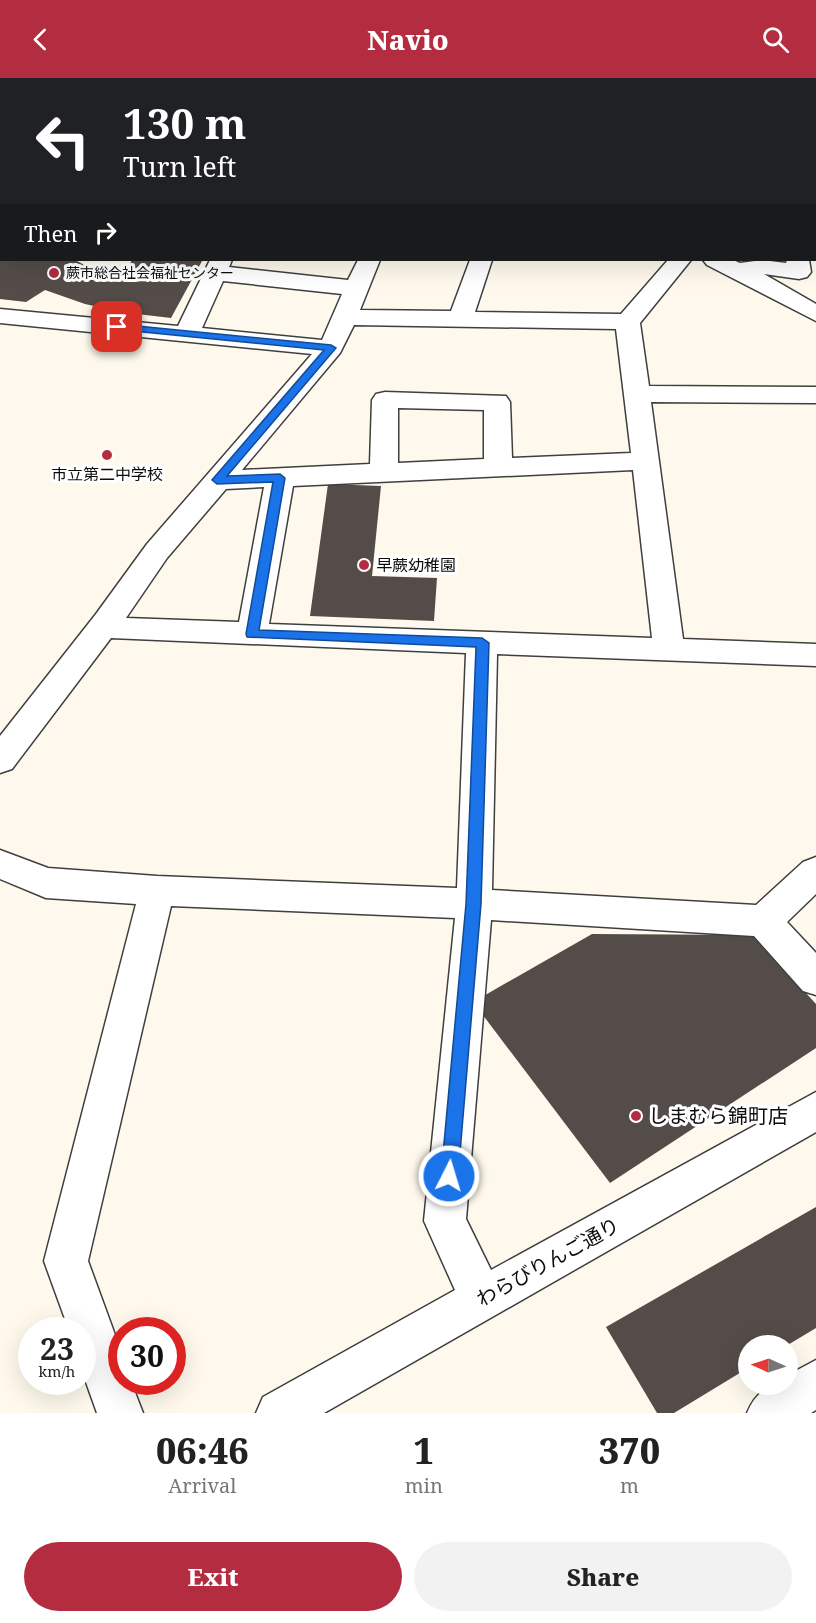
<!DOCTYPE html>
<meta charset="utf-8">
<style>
:root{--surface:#fff;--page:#f2f2f2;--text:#222;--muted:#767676;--accent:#b42c40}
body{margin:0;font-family:"Noto Serif","Noto Sans JP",serif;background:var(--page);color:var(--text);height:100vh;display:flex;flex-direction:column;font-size:22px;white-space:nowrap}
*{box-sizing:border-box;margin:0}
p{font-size:20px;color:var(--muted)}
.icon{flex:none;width:33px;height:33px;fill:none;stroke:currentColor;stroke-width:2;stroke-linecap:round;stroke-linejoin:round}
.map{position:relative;height:1335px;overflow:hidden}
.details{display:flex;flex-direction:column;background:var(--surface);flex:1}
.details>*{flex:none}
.guide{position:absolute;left:0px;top:0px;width:816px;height:183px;box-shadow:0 6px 24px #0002;background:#202124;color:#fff;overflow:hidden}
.needle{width:39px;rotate:273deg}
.controls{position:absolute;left:738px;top:1257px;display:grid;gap:12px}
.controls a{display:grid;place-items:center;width:60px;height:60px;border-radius:50%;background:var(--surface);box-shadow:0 6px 24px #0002;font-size:30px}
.speed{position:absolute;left:18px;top:1239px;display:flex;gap:12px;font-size:30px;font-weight:700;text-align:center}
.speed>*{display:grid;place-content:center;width:78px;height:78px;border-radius:50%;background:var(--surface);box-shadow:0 6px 24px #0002;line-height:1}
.speed small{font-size:15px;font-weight:400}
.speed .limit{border:9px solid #d22;background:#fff;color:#111}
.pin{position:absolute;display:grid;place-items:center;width:51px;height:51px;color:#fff;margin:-26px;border-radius:12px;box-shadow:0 3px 9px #0006}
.me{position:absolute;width:66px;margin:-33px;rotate:5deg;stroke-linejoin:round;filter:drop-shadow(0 0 4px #0008)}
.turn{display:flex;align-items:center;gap:21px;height:126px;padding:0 24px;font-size:27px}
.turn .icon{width:78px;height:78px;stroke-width:2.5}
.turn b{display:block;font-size:42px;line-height:51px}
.then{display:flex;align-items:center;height:57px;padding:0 24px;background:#0003;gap:12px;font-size:22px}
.eta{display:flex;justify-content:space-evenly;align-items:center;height:102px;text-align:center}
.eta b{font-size:36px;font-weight:800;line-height:42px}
.primary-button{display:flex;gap:12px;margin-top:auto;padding:12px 24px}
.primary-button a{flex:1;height:69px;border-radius:36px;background:var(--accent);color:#fff;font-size:24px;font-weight:800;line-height:69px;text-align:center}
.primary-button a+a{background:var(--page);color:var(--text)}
header{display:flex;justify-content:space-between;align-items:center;height:78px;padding:0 24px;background:var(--accent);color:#fff;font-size:27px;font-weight:800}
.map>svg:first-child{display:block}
.building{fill:#544c49}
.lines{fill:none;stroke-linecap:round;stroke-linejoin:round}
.minor-casing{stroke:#3f3f3f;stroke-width:3}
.minor{fill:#fff;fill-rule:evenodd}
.route{fill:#1a73e8;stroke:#114b97;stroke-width:1.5}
.poi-dot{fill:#b42c40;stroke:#fff;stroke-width:2}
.labels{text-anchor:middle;stroke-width:6;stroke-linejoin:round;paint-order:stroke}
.far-poi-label{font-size:14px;fill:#0c0c0c;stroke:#fff;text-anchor:start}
.poi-label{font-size:16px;fill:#0c0c0c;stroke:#fff}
.near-poi-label{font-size:20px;fill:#0c0c0c;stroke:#fff;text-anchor:start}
.near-street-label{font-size:20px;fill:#0c0c0c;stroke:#fff}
</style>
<header><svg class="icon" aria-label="back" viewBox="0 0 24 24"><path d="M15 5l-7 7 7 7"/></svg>Navio<svg class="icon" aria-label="search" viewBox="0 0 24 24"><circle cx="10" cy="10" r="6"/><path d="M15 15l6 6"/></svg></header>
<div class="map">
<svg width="816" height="1335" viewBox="0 0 816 1335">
<rect width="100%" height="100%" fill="#fef9ec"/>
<g class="building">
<path d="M0,182H75L94,192L124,197L132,182L202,183L171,240L103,232V230L85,226L45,212L26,224L0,221Z"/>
<path d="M328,406L381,408L372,498L437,500L434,543L310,538Z"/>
<path d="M592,856L753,857L816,926V970L610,1105L473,924Z"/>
<path d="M816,1129V1250L786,1268H748V1290L674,1335H657L606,1249Z"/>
</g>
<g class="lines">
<defs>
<g id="minor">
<path d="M60,0H80L59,2Z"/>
<path d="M325,0H349L350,2H326Z"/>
<path d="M432,0H452L431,2Z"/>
<path d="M489,0H512L488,2Z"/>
<rect x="774" y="0" width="20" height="2"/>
<rect x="0" y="10" width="2" height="12"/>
<rect x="814" y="42" width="2" height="12"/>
<path d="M0,95H2L0,110Z"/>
<rect x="814" y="119" width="2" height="14"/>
<rect x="0" y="120" width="2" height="14"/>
<path d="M210,182H232L229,189L348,202L358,182H380L360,232L451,233L470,182H492L475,234L621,236L668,182H691L640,245L649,308L816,309V325L651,324L683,561L816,566V588L497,576L492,812L756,827L803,784L816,779V816L787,844L816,875V917L803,913L754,858L491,842L466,1141L491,1192L816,1014V1054L324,1335H256L263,1319L455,1212L424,1143L455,840L171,828L88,1183L122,1276V1304H131L143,1335H97L82,1293V1252H69L44,1183L136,826L46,820L0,801V772L48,790L157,798L457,810L466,575L111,560L12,691L0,695V658L96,536L147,466L312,276L0,245V231L178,248ZM223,203L342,216L322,262L202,250ZM354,247L616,251L631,375L512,380L510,324L506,318L385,314L376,316L372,322L370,386L242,392L340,275ZM398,330L484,332V381L398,385ZM633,392L652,560L269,546L293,408ZM264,409L239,544L126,540L167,480L226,411Z"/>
<path d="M703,182H733L740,185L762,182L786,185L787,182H809L811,194L807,199L799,201L764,196L816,226V243L707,187Z"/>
<path d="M816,1282V1332L811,1335H747C755,1316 766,1306 788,1306V1297Z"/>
</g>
</defs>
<use href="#minor" class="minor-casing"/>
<use href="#minor" class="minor"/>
</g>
<path class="route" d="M117,246L331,267L336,270L227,398L280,396L285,400L259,552L482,560L489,565L481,826L458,1098L455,1104L449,1106L443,1104L441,1098L466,826L476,569L247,559L246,556L273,404L217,406L212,402L324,272L113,251V247Z"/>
<g class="poi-dot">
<circle cx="54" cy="195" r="6"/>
<circle cx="107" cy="377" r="6"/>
<circle cx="364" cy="487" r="6"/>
<circle cx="636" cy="1038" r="6"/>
</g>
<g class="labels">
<g class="far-poi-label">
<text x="66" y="200">蕨市総合社会福祉センター</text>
</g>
<g class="poi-label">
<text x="107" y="402">市立第二中学校</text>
<text x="376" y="493" text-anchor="start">早蕨幼稚園</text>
</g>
<g class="near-poi-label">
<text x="648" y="1045">しまむら錦町店</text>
</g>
<g class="near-street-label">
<text transform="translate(548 1184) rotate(-29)" y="7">わらびりんご通り</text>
</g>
</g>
</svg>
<div class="controls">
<a><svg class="needle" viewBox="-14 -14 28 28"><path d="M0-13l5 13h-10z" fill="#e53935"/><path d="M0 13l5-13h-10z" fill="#767676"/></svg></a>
</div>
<div class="speed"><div>23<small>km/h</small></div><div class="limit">30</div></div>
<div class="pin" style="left:117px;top:249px;background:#d93025"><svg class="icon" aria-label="arrive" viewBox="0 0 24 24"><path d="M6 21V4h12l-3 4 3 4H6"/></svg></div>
<svg class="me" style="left:449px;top:1098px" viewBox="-20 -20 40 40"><circle r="17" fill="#1a73e8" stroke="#fff" stroke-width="3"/><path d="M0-11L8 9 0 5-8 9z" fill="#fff"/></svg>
<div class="guide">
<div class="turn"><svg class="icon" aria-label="left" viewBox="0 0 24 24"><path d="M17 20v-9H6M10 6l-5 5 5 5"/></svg><div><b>130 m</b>Turn left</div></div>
<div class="then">Then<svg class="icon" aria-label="right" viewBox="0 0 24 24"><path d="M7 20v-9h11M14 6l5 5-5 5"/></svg></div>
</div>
</div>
<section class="details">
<div class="eta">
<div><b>06:46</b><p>Arrival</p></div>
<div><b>1</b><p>min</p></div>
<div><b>370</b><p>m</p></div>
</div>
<div class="primary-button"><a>Exit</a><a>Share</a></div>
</section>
